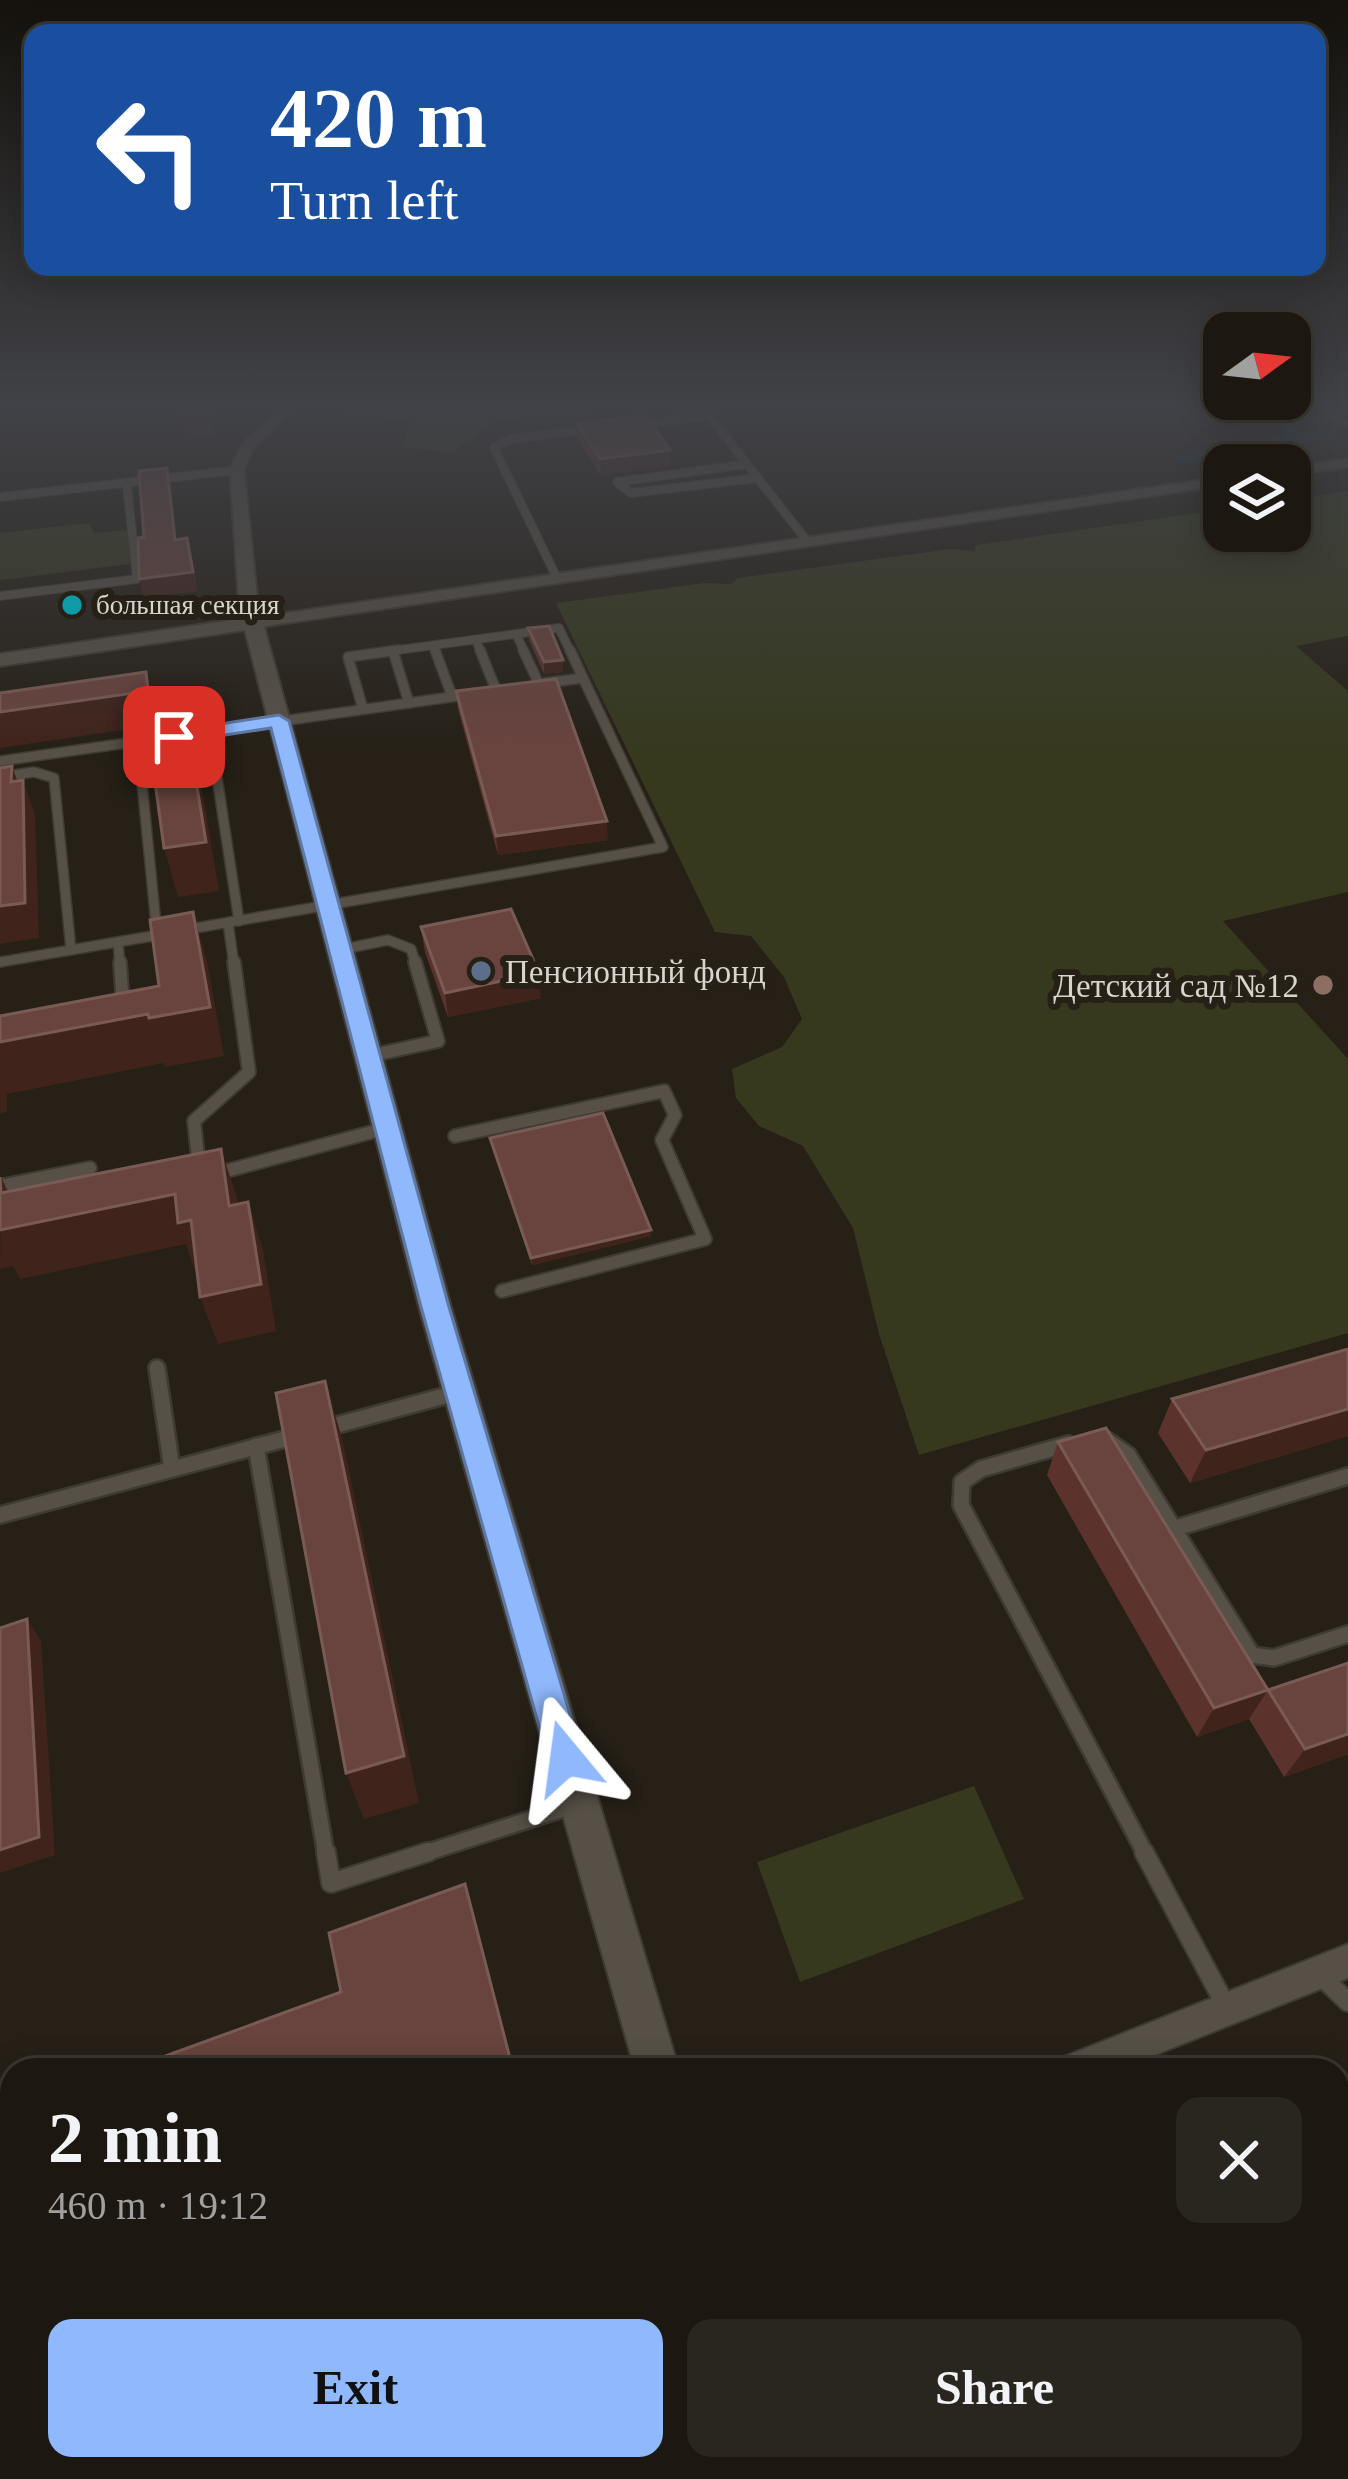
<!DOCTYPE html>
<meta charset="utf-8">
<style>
:root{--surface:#1c1811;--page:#29251f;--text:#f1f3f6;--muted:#a0a09f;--line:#3a3731;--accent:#90b8fd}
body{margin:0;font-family:Georgia,serif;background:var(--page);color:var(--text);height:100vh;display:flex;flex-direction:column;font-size:45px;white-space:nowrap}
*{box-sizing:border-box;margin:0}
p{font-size:39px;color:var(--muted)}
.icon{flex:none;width:66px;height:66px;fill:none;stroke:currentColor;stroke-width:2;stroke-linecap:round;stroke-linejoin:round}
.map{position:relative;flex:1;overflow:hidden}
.details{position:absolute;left:0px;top:2058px;width:1350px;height:423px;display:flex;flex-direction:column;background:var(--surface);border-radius:36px 36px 0 0;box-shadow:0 6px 30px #0003,0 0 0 3px var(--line)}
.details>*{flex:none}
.hud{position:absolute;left:24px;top:24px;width:1302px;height:252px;border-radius:24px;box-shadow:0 6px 30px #0003,0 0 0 3px var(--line);background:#1a4fa0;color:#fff;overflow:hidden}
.needle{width:78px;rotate:75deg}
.tools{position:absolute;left:1203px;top:312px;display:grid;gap:24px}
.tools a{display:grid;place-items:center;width:108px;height:108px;border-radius:24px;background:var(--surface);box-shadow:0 6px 30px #0003,0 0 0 3px var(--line);font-size:60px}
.pin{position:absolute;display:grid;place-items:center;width:102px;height:102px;color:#fff;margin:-51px;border-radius:24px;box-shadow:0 6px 18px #0006}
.me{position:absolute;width:132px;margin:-66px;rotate:344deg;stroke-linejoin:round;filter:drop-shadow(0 0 9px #0008)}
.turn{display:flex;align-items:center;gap:42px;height:252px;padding:0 48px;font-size:54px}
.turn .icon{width:156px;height:156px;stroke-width:2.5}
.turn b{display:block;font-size:84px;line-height:102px}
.round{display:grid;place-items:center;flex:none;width:126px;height:126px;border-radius:24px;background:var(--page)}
.summary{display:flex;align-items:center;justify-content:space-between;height:204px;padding:0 48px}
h1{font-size:72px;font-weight:600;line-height:90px}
.cta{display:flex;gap:24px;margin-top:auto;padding:24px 48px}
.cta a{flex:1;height:138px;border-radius:24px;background:var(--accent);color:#111;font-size:48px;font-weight:600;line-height:138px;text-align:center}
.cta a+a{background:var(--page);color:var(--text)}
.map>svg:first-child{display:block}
.green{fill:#36391e}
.water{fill:#0b3b45}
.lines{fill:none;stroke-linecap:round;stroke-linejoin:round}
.service-far4-casing{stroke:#3f3a34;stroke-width:10}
.service-far3-casing{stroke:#3f3a34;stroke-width:12}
.service-far2-casing{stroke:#3f3a34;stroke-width:16}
.service-far1-casing{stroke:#3f3a34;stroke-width:20}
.service-casing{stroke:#3f3a34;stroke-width:22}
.minor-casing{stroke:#3f3a34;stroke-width:4}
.tertiary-casing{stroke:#3f3a34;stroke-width:4}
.service-far4{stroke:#565046;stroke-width:8}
.service-far3{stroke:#565046;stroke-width:9}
.service-far2{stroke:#565046;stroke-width:12}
.service-far1{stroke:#565046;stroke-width:15}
.service{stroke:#565046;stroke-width:18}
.minor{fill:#565046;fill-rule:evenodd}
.tertiary{fill:#565046;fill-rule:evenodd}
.wall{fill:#5b332c}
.shaded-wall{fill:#40241c}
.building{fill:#69443e;stroke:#7a5b54;stroke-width:3}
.route{fill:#90b8fd;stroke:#5e78a4;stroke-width:3}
.culture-dot{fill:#0f9aa8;stroke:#262017;stroke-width:4.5}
.service-dot{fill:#5c6f8a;stroke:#262017;stroke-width:4.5}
.education-dot{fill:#8d6e63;stroke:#262017;stroke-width:4.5}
.labels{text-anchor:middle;stroke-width:12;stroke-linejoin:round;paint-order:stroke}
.far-poi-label{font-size:27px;fill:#d8d4ce;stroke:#262017;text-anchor:start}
.poi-label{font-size:33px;fill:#d8d4ce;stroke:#262017;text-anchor:start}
</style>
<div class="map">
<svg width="1348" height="2479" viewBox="0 0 1348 2479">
<rect width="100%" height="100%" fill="#262017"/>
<g class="green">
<path d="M348,404H661L494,421L452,452L403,447L412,421L344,413Z"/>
<path d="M1348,491V636L1296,646L1348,691V892L1223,921L1348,1059V1333L919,1455L879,1334L853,1228L803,1146L759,1126L736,1098L732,1069L782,1047L802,1019L784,977L751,936L715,932L556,603L705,583L731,584L738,578L950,549L974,551L976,545L1197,513L1223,515L1224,510V531H1290V499Z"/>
<path d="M89,523L94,533L127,530L130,564L0,580V533Z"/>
<path d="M974,1786L1024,1899L800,1982L757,1862Z"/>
</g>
<path class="water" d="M1255,404H1271L1307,430L1336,437L1188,464L1172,458L1283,436L1285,430Z"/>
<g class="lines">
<defs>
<g id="service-far4">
<path d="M700,404L807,541"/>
<path d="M1318,404L1348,424"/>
<path d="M638,424L709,416"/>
<path d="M747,464L617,482L631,493L758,478"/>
<path d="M0,497L237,470"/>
<path d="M556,576L494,448L510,439L594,429"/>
<path d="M0,596L137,579L127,486"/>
<path d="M516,634L525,653"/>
<path d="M476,640L481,653"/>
<path d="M434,646L437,653"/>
<path d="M376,653L559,628L571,653"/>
</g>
<g id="service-far3">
<path d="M435,650L452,696"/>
<path d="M480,650L496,690"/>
<path d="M523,650L539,684"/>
<path d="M570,650L583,678"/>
<path d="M393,651L409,703"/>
<path d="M363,709L348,657L398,650"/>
<path d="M210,732L239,921"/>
<path d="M138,743L157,934"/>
<path d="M0,761L472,694"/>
<path d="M0,777L34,772L54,778L71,950"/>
<path d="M228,923L234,965"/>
<path d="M184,930L663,847L583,678L545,683"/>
<path d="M118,942L120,965"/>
<path d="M339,950L388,940L411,949L416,965"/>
<path d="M0,962L164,934"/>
</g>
<g id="service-far2">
<path d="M120,962L123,1005"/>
<path d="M369,1056L438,1041L415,962"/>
<path d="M455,1136L664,1091L675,1115L662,1140L705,1239L502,1291"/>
<path d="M199,1166L194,1121L249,1072L234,962"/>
<path d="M215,1174L387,1128"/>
<path d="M0,1186L90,1168"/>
</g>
<g id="service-far1">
<path d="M157,1368L172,1469"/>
<path d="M322,1429L459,1392"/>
<path d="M1105,1439L1128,1455L1252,1655L1274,1658L1348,1634"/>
<path d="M1068,1444L981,1469L962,1482L961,1505L1146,1855"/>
<path d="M256,1446L326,1855"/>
<path d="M0,1515L296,1436"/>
<path d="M1173,1529L1348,1476"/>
<path d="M419,1855L572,1806"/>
</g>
<g id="service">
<path d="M326,1852L331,1883L428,1852"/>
<path d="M1144,1852L1227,2008"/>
<path d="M1319,1974L1348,2002"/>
</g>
<g id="minor">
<path d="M283,404H296L252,450L244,470L259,617L1224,477V485L253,628L245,623L239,603L230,470L241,446Z"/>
<path d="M1348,459V467L1290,475V467Z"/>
<path d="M1348,1944V1978L1117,2070H1055L1061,2058Z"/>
<path d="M35,2469H96L92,2479H31Z"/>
</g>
<g id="tertiary">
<path d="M253,617L263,623L451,1307L679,2070H635L419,1307L245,630L0,666V654Z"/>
<path d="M734,2469H784L787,2479H737Z"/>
</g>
</defs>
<use href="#service-far4" class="service-far4-casing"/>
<use href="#service-far3" class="service-far3-casing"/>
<use href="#service-far2" class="service-far2-casing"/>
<use href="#service-far1" class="service-far1-casing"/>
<use href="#service" class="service-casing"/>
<use href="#minor" class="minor-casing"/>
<use href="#tertiary" class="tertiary-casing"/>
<use href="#service-far4" class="service-far4"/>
<use href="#service-far3" class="service-far3"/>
<use href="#service-far2" class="service-far2"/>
<use href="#service-far1" class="service-far1"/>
<use href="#service" class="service"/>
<use href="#minor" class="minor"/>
<use href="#tertiary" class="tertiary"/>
</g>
<g class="wall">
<path d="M577,423L670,466L601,476L578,439Z"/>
<path d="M528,628L563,660V672L544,674L529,640Z"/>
<path d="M456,691L608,840L498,855L458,709Z"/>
<path d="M421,927L541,998L448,1017L425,952Z"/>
<path d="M490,1138L651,1230V1236L532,1265Z"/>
<path d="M1348,1349V1436L1190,1483L1158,1433L1172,1399Z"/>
<path d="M1058,1442L1268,1690L1348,1754L1284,1777L1249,1719L1197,1737L1047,1475Z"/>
</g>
<g class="shaded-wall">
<path d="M178,404H208L214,437L186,440Z"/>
<path d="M670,450V466L601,476L600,459Z"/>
<path d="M167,468L171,486L179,558L175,540Z"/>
<path d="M187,538L198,591L144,598L139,579Z"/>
<path d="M563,660V672L544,674V662Z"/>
<path d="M146,672L155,707L157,725L0,748V712Z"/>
<path d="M182,695L194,742L219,891L178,897L164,848Z"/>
<path d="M12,766L23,797V780L35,815L39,938L0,944V906Z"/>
<path d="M607,821L608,840L498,855L496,836Z"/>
<path d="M193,912L207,961L224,1056L165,1067L164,1063L7,1094V1112L0,1113V1042L148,1014Z"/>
<path d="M539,973L541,998L448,1017L445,993Z"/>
<path d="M221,1149L237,1198L245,1254L229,1206Z"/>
<path d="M1,1177L24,1225L175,1194L191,1220L208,1268L195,1271L186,1244L20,1279L13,1266L0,1269Z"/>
<path d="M248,1202L263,1250L276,1331L218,1344L200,1297Z"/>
<path d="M651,1230V1236L532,1265L531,1258Z"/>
<path d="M325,1381L342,1438L419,1803L364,1819L346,1773Z"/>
<path d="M1348,1409V1436L1190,1483L1206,1450Z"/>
<path d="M27,1619L41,1641L55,1855L0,1873V1850Z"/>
<path d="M1268,1690L1249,1719L1197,1737L1214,1708Z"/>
<path d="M1348,1734V1754L1284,1777L1305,1749Z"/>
<path d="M12,2207V2224L0,2229V2212Z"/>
</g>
<g class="building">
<path d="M645,416L670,450L600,459L577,423Z"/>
<path d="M167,468L175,540L187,538L193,572L139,579L138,538L144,537L139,471Z"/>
<path d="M549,626L563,660L544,662L528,628Z"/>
<path d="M146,672L148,691L0,712V693Z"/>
<path d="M556,679L607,821L496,836L456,691Z"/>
<path d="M182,695L206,842L164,848L144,701Z"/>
<path d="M12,766L11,782L23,780L25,903L0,906V768Z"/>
<path d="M511,909L539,973L445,993L421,927Z"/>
<path d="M193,912L210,1007L149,1018L148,1014L0,1042V1016L159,986L150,920Z"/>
<path d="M603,1113L651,1230L531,1258L490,1138Z"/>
<path d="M221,1149L229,1206L248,1202L261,1284L200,1297L191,1220L178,1223L175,1194L0,1230V1177L1,1193Z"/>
<path d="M1348,1349V1409L1206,1450L1172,1399Z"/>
<path d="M325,1381L404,1756L346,1773L276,1393Z"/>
<path d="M1106,1428L1268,1690L1214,1708L1058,1442Z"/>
<path d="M27,1619L39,1837L0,1850V1628Z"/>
<path d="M1348,1663V1734L1305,1749L1268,1690Z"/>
<path d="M465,1884L513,2070H127L341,1992L329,1933Z"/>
<path d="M12,2112V2207L0,2212V2116Z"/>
<path d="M1338,2253L1345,2266L1338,2269Z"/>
<path d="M347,2469H472L474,2479H324Z"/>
</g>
<linearGradient id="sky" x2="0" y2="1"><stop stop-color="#15120d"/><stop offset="0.54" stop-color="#414247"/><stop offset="1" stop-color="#414247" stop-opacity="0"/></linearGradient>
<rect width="1348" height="751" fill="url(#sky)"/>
<path class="route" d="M279,715L289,721L449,1307L583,1758L578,1770L566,1775L553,1770L548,1758L421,1307L271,728L174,743L164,737L174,731Z"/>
<circle class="culture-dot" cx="72" cy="605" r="12"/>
<circle class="service-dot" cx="481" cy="971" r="12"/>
<circle class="education-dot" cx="1323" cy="985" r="12"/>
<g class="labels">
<g class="far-poi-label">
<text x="96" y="614">большая секция</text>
</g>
<g class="poi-label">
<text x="505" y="983">Пенсионный фонд</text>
<text x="1299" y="997" text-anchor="end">Детский сад №12</text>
</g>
</g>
</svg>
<div class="tools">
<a><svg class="needle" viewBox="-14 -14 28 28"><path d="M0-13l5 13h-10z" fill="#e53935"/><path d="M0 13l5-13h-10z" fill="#a0a09f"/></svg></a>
<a><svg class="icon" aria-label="layers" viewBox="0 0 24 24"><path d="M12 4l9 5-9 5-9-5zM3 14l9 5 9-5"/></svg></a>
</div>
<div class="pin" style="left:174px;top:737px;background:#d93025"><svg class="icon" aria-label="arrive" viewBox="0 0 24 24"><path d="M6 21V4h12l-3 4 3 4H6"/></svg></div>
<svg class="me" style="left:566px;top:1758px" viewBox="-20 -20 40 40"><path d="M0-17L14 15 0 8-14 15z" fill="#90b8fd" stroke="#fff" stroke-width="4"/></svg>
<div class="hud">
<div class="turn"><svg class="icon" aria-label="left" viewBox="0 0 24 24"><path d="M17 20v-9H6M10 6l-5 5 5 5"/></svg><div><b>420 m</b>Turn left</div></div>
</div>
<section class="details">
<div class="summary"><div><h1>2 min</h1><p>460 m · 19:12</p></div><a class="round"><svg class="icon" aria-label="close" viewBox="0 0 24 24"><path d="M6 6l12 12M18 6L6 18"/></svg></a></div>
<div class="cta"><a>Exit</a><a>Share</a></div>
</section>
</div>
